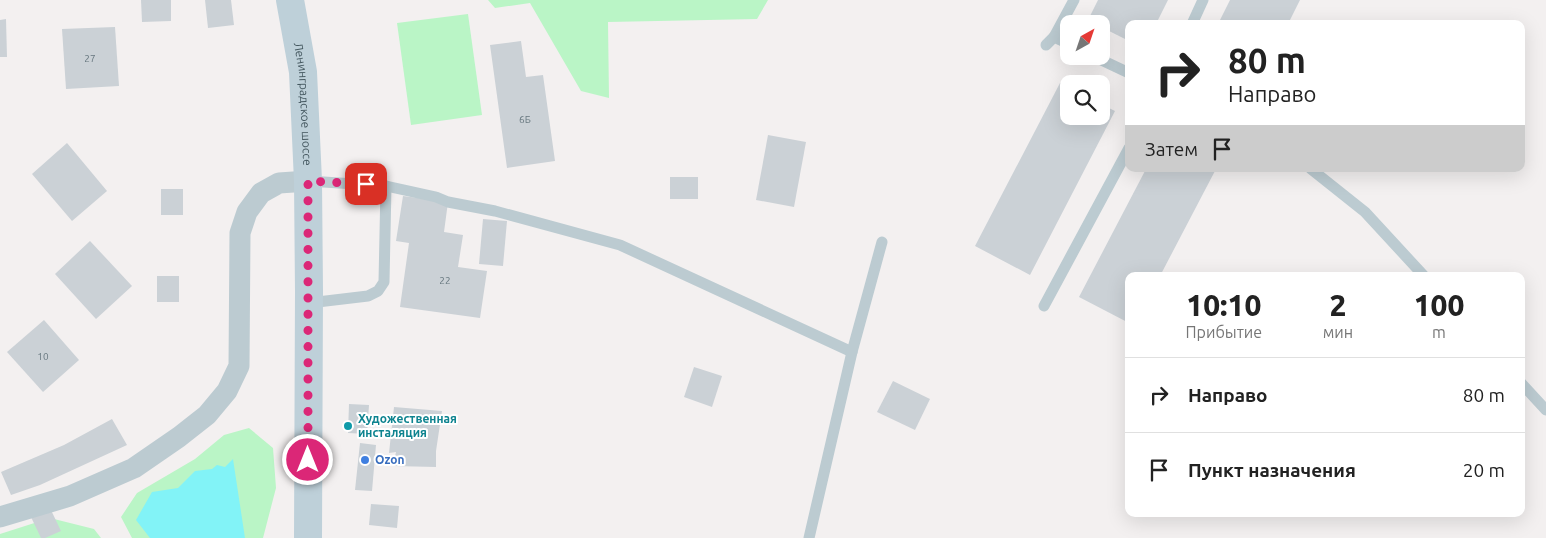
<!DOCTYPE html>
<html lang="ru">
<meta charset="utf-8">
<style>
:root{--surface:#fff;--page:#f6f6f6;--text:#222;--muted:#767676;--line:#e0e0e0}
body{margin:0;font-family:Ubuntu,sans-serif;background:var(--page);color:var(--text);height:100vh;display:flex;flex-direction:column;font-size:19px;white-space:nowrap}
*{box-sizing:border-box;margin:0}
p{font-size:16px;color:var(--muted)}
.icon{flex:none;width:28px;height:28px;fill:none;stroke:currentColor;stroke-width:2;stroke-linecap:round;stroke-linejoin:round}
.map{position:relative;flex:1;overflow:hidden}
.side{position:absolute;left:1125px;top:272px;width:400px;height:245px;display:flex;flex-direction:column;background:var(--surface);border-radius:10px;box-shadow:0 5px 20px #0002}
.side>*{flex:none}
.guide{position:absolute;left:1125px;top:20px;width:400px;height:152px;border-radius:10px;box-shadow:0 5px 20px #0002;background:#fff;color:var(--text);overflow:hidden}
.needle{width:32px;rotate:40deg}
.controls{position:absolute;left:1060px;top:15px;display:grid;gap:10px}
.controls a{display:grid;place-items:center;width:50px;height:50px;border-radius:10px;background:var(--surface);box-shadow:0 5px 20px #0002;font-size:25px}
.pin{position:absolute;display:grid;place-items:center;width:42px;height:42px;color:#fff;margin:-21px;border-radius:10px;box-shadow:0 2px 8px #0006}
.me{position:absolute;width:55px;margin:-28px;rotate:0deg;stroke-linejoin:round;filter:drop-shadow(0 0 4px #0008)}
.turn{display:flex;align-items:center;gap:18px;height:105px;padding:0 20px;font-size:22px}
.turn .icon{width:65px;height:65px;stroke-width:2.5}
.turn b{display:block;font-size:35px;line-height:42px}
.then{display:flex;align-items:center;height:48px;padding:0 20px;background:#0003;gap:10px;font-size:19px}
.eta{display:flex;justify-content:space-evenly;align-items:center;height:85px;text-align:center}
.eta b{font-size:30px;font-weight:800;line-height:35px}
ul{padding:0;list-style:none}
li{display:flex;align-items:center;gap:15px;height:75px;padding:0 20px;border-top:1px solid var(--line)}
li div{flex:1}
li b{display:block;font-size:19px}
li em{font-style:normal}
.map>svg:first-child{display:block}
.green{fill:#baf5c6}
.water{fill:#82f3f7}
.building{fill:#cbd1d6}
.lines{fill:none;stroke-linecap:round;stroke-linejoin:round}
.lane{stroke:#bccbd1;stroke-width:11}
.street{stroke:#bccbd1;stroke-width:21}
.secondary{stroke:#bed0d9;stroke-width:28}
.route{stroke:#db2777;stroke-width:9;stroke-dasharray:0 16.2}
.culture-dot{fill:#0f9aa8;stroke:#fff;stroke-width:2}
.shop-dot{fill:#3f7fe0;stroke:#fff;stroke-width:2}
.labels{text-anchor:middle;stroke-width:4;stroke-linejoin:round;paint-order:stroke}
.number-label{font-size:10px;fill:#66767e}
.street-label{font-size:12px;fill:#455860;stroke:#fff}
.culture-label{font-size:12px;font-weight:bold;fill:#0d838f;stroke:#fff;text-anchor:start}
.shop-label{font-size:12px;font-weight:bold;fill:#366cbe;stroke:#fff;text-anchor:start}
</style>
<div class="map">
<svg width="1546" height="538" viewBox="0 0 1546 538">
<rect width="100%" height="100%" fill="#f3f0f0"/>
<g class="green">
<path d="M488,0H768L757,19L608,22L609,98L581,91L530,3L495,8Z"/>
<path d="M468,14L482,115L411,125L397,23Z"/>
<path d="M249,428L273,448L276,488L263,538H132L121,517L137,493L195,459L224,435Z"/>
<path d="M50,518L94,529L101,538H0V534Z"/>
</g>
<path class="water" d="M233,459L245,538H150L136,520L152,492L178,488L195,471L212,469L217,465L225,467Z"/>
<g class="building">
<path d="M141,0H171V21L142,22Z"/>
<path d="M205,0H231L234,25L208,28Z"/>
<path d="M1098,0H1168L1156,24H1129V41L1101,27V24H1096L1088,20Z"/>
<path d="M1230,0H1300L1288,24H1218Z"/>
<path d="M6,19L7,57H0V20Z"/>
<path d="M115,27L119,86L66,89L62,29Z"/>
<path d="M521,41L526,77L543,75L555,161L507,168L490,45Z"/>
<path d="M1060,83L1069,87V116H1101V104L1115,111L1030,275L975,246Z"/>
<path d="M768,135L806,142L794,207L756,200Z"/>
<path d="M67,143L107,191L72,221L32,174Z"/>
<path d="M1146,169H1216L1160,276H1129V323L1079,297Z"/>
<rect x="670" y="177" width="28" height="22"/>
<rect x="161" y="189" width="22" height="26"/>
<path d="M403,196L448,202L444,232L463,235L458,267L487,271L480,318L400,307L409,243L396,241Z"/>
<path d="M483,219L507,221L503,266L479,264Z"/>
<path d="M90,241L132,286L96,319L55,274Z"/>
<rect x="157" y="276" width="22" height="26"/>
<path d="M44,320L79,360L43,392L7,352Z"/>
<path d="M694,367L722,376L712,407L684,397Z"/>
<path d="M893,381L930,399L915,430L877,412Z"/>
<path d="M349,404L369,405L367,434L348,433Z"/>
<path d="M394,407L442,411L436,451V467L393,466L396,452L389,453Z"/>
<path d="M112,419L127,445L40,485L11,495L1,472L64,445Z"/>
<path d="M360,443L376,445L372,491L355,490Z"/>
<path d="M371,504L399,506L397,528L369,525Z"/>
<path d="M50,508L61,531L45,538H41L31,517Z"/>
</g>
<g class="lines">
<g class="lane">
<path d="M1192,24L1203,0"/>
<path d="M1054,37L1074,0"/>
<path d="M1046,45L1054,37L1069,44"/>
<path d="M1093,56L1129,73"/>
<path d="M1311,169L1365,212L1424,276"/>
<path d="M308,181L386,186L436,197L448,202L495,211L620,245L852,352"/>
<path d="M309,303L368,296L378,291L384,282L386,186"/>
<path d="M1044,306L1129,148"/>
<path d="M1521,383L1546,410"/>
<path d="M809,538L852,352L882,242"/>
</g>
<path class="street" d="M0,517L70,496L134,468L179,437L207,415L227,391L239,366L240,233L247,212L261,193L279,183L308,181"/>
<path class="secondary" id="s1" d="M290,0L303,72L308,181L309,291L308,538"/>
</g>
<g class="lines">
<path class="route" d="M308,460V181L366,184"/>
</g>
<circle class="culture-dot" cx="348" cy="426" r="5"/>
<circle class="shop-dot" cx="365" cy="460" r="5"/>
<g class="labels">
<g class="number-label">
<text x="90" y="62">27</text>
<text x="525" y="123">6Б</text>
<text x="445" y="284">22</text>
<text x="43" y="360">10</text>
</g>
<g class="street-label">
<text dy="4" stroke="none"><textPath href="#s1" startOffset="105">Ленинградское шоссе</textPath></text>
</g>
<g class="culture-label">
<text x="358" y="423">Художественная<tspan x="358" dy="14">инсталяция</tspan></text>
</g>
<g class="shop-label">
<text x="375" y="464">Ozon</text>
</g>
</g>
</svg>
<div class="controls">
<a><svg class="needle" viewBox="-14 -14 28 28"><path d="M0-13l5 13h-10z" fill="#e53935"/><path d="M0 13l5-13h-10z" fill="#767676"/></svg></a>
<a><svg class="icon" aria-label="search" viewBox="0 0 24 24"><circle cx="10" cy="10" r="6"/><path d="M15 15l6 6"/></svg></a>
</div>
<div class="pin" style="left:366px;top:184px;background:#d93025"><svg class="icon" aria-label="arrive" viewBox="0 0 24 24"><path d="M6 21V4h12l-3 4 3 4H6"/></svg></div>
<svg class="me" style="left:308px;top:460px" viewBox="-20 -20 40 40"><circle r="17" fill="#db2777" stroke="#fff" stroke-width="3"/><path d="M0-11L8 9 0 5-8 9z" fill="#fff"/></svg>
<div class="guide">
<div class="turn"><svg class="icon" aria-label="right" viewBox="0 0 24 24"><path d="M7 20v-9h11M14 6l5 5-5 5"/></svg><div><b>80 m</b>Направо</div></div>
<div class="then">Затем<svg class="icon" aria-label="arrive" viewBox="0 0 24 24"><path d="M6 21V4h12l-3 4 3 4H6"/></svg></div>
</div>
<section class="side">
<div class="eta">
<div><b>10:10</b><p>Прибытие</p></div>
<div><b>2</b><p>мин</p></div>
<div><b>100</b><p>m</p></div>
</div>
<ul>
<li><svg class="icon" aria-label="right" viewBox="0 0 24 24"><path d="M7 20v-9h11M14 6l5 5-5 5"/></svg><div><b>Направо</b></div><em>80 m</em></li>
<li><svg class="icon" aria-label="arrive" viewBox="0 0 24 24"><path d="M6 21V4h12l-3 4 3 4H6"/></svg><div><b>Пункт назначения</b></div><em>20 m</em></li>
</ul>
</section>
</div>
